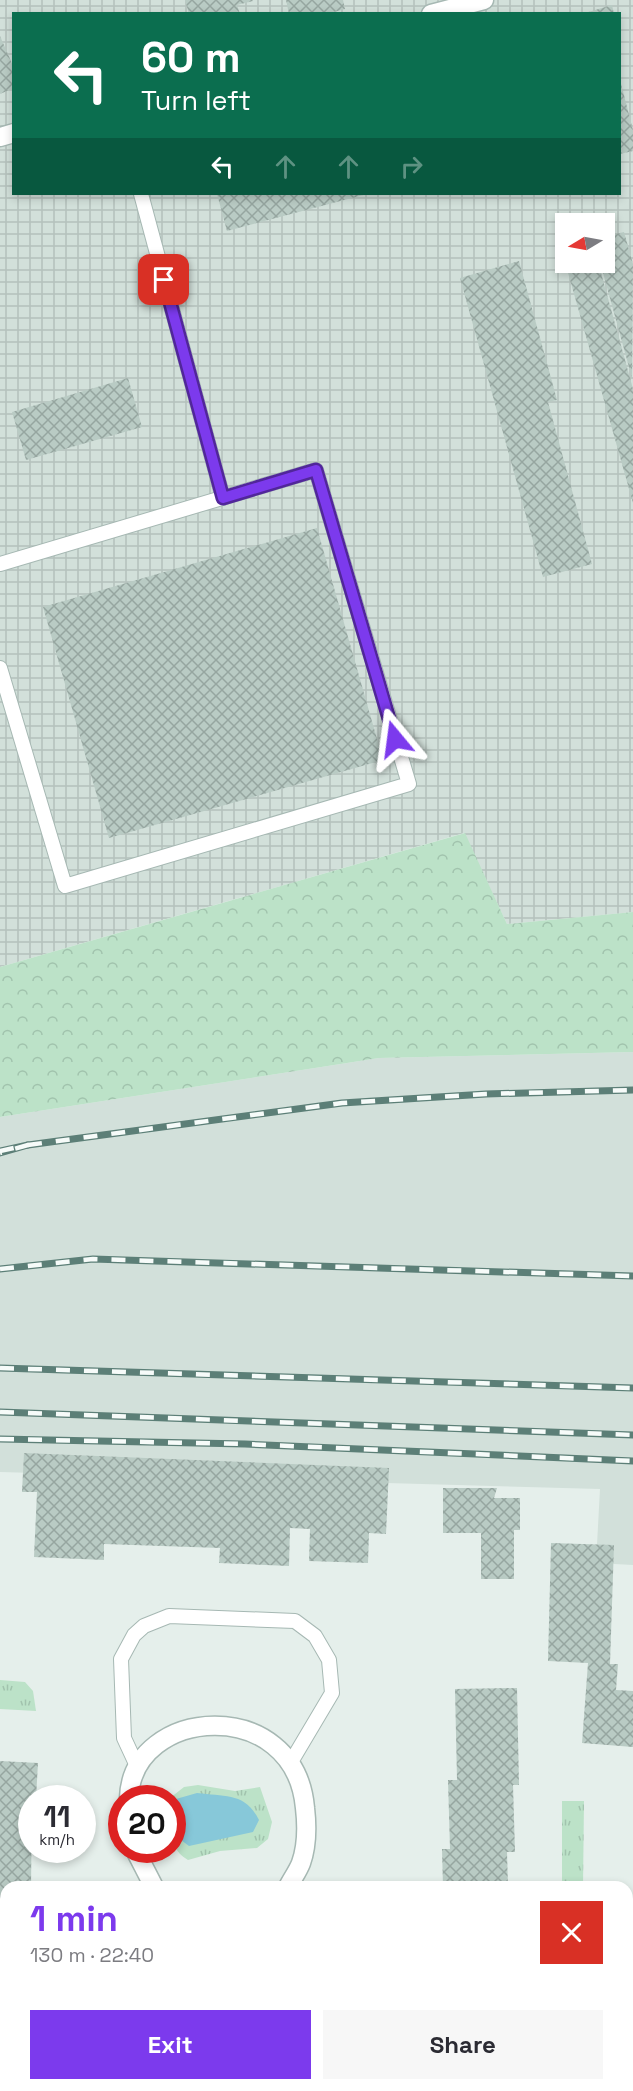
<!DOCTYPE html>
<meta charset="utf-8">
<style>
:root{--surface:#fff;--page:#f7f7f7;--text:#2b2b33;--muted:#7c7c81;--accent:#7c3aed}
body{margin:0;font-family:"Space Grotesk",sans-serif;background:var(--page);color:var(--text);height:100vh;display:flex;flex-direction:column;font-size:22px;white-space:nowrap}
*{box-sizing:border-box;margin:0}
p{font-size:20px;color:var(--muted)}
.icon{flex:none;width:33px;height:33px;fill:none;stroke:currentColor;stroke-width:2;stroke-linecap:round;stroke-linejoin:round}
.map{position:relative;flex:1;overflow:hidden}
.drawer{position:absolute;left:0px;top:1881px;width:633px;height:210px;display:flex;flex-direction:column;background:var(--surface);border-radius:18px 18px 0 0;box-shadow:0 3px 9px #0003}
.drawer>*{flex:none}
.hud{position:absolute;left:12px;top:12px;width:609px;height:183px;border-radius:0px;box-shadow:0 3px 9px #0003;background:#0b6e4f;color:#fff;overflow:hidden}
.needle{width:39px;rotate:260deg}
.controls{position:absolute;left:555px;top:213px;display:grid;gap:12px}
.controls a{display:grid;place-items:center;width:60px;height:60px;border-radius:0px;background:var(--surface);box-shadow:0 3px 9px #0003;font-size:30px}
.speed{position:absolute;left:18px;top:1785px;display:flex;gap:12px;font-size:30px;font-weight:700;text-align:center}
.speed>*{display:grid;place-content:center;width:78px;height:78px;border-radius:50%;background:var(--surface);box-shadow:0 3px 9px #0003;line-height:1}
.speed small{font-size:15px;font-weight:400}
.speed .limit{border:9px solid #d22;background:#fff;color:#111}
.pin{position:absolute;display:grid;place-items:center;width:51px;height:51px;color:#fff;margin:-26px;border-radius:12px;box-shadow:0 3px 9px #0006}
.me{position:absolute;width:66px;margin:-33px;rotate:344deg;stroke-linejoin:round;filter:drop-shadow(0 0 4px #0008)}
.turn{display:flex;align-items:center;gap:21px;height:126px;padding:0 30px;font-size:27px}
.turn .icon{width:78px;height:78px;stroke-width:2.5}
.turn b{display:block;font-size:42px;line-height:51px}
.lanes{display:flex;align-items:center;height:57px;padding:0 30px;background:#0003;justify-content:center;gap:30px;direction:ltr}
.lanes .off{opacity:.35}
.round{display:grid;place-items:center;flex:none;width:63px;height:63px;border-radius:0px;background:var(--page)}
.overview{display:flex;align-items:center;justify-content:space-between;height:102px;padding:0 30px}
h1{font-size:36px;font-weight:600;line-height:45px;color:var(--accent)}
.primary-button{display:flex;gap:12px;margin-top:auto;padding:12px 30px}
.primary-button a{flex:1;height:69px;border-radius:0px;background:var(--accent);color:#fff;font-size:24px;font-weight:600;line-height:69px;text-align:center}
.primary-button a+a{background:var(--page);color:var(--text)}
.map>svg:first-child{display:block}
.built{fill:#d2e0da}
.industrial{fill:url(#industrial-grid);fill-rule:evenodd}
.grass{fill:url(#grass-tufts)}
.forest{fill:url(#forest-crowns)}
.water{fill:#87c8d9}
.building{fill:url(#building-cross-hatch)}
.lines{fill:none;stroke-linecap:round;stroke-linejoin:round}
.lane-casing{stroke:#a6b8b3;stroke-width:16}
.street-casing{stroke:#a6b8b3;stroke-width:21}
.lane{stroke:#fff;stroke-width:14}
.street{stroke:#fff;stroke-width:18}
.rail-casing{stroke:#5c7f77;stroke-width:7}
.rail{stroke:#f6fbf9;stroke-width:4.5;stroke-dasharray:14;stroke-linecap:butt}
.route-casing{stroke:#51269a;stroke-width:15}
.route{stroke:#7c3aed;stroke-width:10}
</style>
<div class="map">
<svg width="633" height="2091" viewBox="0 0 633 2091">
<defs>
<pattern id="industrial-grid" width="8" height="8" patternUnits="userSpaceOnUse" patternTransform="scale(1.5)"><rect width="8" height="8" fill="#d2e0da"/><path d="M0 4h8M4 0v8" fill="none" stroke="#b4c1bc"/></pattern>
<pattern id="grass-tufts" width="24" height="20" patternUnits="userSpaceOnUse" patternTransform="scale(1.5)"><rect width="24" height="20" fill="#bce2c8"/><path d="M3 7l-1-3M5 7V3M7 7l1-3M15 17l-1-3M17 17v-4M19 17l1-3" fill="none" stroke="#a1c3ad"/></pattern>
<pattern id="forest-crowns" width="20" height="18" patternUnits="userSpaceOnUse" patternTransform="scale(1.5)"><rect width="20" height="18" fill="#bce2c8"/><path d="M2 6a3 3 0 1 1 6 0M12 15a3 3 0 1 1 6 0" fill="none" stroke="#a1c3ad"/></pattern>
<pattern id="building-cross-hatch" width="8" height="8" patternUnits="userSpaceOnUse" patternTransform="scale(1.5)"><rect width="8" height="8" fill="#b9cbc4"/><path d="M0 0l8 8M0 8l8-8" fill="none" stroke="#96a6a0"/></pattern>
</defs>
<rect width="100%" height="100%" fill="#e5efeb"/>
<path class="built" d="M633,1052V1565L596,1563L600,1489L0,1472V1117L379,1058Z"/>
<path class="industrial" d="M0,0H633V912L507,924L464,833L0,967ZM14,14H620V194H14ZM566,224H604V262H566Z"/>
<g class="grass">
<path d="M0,1680L25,1682L33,1691L36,1711L0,1709Z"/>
<path d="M198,1785L235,1791L260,1787L272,1822L268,1839L257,1848L220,1851L188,1860C165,1847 173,1823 172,1798H170L184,1787Z"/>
<path d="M562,1801H584L583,1887H562Z"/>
</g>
<path class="forest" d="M465,833L507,924L633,912V1052L379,1058L0,1117V967Z"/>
<path class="water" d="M197,1793C225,1797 245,1792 259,1820L253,1832L189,1846L173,1834V1808L176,1799Z"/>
<g class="building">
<path d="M185,0H252L253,1L237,5L240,14H189Z"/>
<path d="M286,0H343L345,9L327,14H289Z"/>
<path d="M612,5L614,14H585V13Z"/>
<path d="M0,36L14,68V88L0,94Z"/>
<path d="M620,80L633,130V151L620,154Z"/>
<path d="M217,194H367L227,231Z"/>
<path d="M624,232L633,264L632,378L600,262H604V237Z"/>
<path d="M519,261L557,400L548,402L592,564L543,577L460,278Z"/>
<path d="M565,262H598L633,389V503Z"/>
<path d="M128,378L142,427L26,460L12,412Z"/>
<path d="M317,528L383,760L109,838L43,607Z"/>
<path d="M24,1453L389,1468L386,1534L369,1533L368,1563L309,1561L310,1529L290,1528L289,1566L219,1563L220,1548L104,1544V1560L34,1557L37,1492H22Z"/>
<path d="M443,1488H497L494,1498H520V1530H514V1579H481V1533H443Z"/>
<path d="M551,1543L614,1545L610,1664H618L616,1690L633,1691V1747L582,1743L588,1663L548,1661Z"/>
<path d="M517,1688L519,1785H513L515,1852H507L508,1887H443L442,1849H450L448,1780H457L455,1689Z"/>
<path d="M0,1761L38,1763L36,1798H32L31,1887H6V1932H0Z"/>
<rect x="0" y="2001" width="6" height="77"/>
<path d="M82,2085H172L176,2091H85Z"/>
<path d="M410,2085H507L509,2091H400Z"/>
</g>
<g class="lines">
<defs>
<g id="lane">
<path d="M141,194L223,498"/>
<path d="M0,564L316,470L409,784L65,886L0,668"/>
<path d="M137,1766L124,1738L121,1659L134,1635L144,1626L169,1616L295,1621L315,1636L329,1660L332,1693L291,1762"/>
</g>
<g id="street">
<path d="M431,14L484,0"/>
<path d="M0,137L14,133"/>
<path d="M129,1798C132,1706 295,1694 305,1808C307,1825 307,1846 301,1863C298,1871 292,1879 288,1887"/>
<path d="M135,1850L154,1887"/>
<path d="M249,2085L252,2091"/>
<path d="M309,2085L311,2091"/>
</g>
</defs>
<use href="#lane" class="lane-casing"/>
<use href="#street" class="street-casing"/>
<use href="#lane" class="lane"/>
<use href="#street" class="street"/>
<defs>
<g id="rail">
<path d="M28,1145L342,1103L486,1094L633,1090"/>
<path d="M0,1151L28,1145L0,1153"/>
<path d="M0,1269L93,1259L633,1276"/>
<path d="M0,1368L633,1388"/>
<path d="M0,1412L633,1435"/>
<path d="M0,1439L245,1444L633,1461"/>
</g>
</defs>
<use href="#rail" class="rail-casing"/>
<use href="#rail" class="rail"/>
</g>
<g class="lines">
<defs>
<path id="route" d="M164,280L223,498L316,470L395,739"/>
</defs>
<use href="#route" class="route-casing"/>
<use href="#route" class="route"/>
</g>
</svg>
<div class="controls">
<a><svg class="needle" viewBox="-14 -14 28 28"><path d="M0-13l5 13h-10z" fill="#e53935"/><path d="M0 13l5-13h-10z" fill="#7c7c81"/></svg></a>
</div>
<div class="speed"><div>11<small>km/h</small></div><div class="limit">20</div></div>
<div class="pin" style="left:164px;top:280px;background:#d93025"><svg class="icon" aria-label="arrive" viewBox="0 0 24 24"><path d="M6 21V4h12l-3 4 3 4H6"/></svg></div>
<svg class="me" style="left:395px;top:739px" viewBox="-20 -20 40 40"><path d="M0-17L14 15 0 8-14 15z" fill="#7c3aed" stroke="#fff" stroke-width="4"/></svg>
<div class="hud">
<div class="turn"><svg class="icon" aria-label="left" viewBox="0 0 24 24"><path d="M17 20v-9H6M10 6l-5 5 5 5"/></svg><div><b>60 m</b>Turn left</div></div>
<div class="lanes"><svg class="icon" aria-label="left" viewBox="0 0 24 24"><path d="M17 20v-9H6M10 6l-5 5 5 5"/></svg><svg class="icon off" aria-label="ahead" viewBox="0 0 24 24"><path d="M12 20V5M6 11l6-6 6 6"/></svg><svg class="icon off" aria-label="ahead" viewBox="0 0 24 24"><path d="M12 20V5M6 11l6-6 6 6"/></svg><svg class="icon off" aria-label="right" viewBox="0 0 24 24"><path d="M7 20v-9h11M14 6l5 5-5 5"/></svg></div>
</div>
<section class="drawer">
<div class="overview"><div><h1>1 min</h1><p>130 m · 22:40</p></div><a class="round" style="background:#d93025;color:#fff"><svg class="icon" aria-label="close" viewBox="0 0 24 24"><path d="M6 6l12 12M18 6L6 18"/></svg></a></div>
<div class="primary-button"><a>Exit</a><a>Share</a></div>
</section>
</div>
